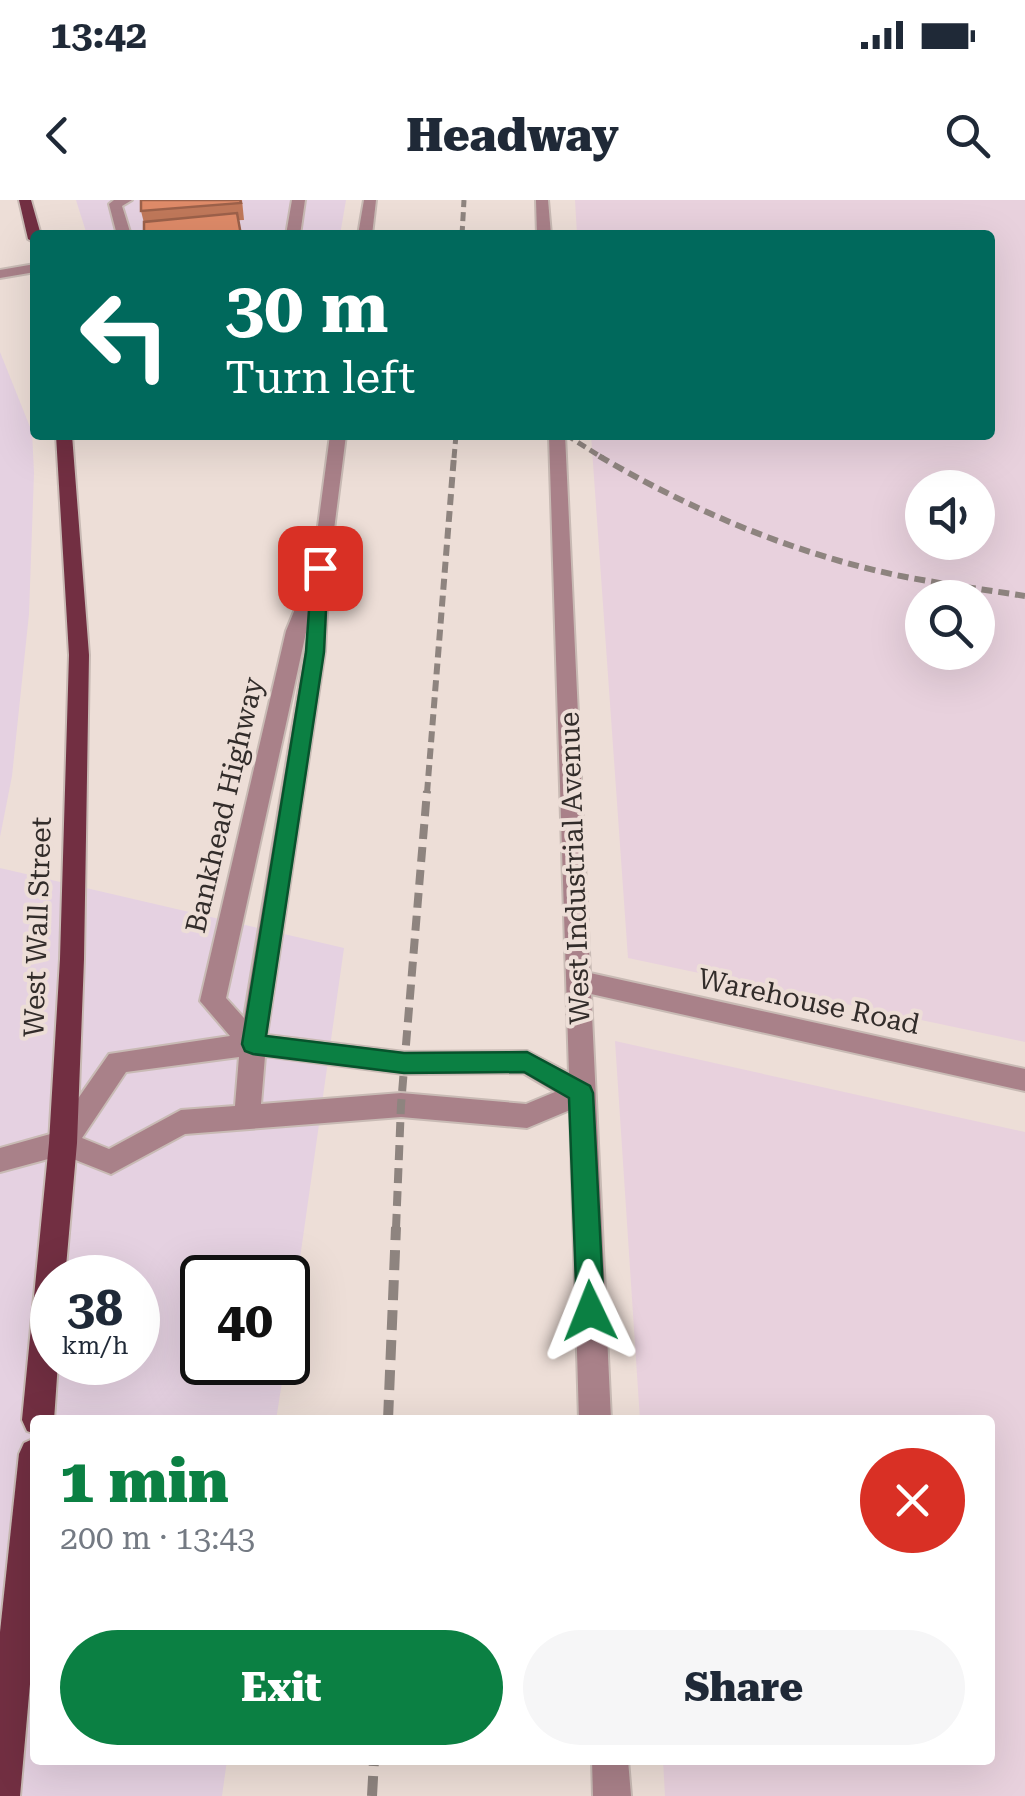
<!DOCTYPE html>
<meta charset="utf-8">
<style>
:root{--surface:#fff;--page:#f6f6f7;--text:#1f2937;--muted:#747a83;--accent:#0b8043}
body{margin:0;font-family:"Roboto Serif",serif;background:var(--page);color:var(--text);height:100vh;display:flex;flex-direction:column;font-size:38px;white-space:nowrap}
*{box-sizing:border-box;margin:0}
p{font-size:32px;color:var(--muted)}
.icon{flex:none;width:55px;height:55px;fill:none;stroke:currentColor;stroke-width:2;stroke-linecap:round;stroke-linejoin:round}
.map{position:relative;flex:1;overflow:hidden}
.details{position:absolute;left:30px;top:1215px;width:965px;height:350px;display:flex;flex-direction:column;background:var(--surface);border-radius:10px;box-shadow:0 10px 40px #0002}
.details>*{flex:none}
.top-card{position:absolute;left:30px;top:30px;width:965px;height:210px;border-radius:10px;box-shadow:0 10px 40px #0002;background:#00695c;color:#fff;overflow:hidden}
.tools{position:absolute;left:905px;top:270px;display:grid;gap:20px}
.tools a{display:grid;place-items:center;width:90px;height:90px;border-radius:50%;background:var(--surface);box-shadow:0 10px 40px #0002;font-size:50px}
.speed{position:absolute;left:30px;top:1055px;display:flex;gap:20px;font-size:50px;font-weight:700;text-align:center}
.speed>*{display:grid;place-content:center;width:130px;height:130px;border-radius:50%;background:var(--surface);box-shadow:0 10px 40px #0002;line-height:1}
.speed small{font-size:25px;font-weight:400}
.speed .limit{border:5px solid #111;border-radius:15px;background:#fff;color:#111}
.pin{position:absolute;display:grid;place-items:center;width:85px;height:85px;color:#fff;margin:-42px;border-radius:20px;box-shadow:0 5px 15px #0006}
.me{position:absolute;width:110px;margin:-55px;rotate:358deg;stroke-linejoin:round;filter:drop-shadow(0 0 8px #0008)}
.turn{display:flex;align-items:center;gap:35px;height:210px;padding:0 30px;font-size:45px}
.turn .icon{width:130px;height:130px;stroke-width:2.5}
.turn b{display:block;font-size:70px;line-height:85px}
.round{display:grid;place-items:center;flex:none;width:105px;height:105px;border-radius:52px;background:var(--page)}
.overview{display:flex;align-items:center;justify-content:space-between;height:170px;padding:0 30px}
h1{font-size:60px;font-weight:800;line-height:75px;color:var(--accent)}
.cta{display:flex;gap:20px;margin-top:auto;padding:20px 30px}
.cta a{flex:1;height:115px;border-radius:60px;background:var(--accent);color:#fff;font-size:40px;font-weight:800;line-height:115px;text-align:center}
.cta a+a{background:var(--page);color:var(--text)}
.status{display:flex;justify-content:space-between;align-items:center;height:70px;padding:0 50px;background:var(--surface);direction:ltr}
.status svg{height:28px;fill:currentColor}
header{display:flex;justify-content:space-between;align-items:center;height:130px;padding:0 30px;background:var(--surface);font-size:45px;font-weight:800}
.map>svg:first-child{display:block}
.commercial{fill:#e5d1e1;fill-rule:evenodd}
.industrial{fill:#e8d1dd;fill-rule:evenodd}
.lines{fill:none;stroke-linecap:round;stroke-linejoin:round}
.minor-casing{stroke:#c8bab4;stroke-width:4}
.major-casing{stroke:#c8bab4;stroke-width:4}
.minor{fill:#a98189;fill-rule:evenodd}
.major{fill:#722f42;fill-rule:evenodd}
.rail-far3{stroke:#8e847f;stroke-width:5;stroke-dasharray:9 5;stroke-linecap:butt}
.rail-far2{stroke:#8e847f;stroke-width:6;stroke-dasharray:11 6;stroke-linecap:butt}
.rail-far1{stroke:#8e847f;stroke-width:8;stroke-dasharray:15 8;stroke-linecap:butt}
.rail{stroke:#8e847f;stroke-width:10;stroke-dasharray:20 10;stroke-linecap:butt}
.wall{fill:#c0785a}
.building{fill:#df8b69;stroke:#9c614a;stroke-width:2.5}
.route{fill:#0b8043;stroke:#07532c;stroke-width:2.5}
.labels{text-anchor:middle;stroke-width:8;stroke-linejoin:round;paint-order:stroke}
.street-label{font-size:28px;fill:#322c2a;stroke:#edded7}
</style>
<div class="status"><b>13:42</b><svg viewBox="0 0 49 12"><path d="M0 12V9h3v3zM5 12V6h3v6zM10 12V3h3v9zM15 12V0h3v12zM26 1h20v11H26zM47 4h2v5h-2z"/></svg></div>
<header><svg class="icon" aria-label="back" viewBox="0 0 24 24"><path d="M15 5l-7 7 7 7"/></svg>Headway<svg class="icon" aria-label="search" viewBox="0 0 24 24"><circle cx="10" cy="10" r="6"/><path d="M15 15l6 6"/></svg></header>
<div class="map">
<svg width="1025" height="1596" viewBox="0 0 1025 1596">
<rect width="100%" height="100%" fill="#edded7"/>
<g class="commercial">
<path d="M76,0H346L340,35H87Z"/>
<path d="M0,152L32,232L34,273L29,414L12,576L0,637Z"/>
<path d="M0,668L344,748L288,1143V1078H202V1162L285,1163L276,1220H35V1560H227L222,1596H0ZM52,1078H138V1162H52Z"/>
</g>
<g class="industrial">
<path d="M575,0H1025V842L628,758L591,235H990V35H577ZM922,288H978V342H922ZM922,398H978V452H922Z"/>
<path d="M615,841L1025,932V1596H665L663,1560H990V1220H640Z"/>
</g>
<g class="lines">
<defs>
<g id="minor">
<path d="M114,0H132L122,6L131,35H117L109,4Z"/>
<path d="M292,0H305L300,35H286Z"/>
<path d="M364,0H376L372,35H358Z"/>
<path d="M536,0H548L551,35H537Z"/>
<path d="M35,64V72L0,78V70Z"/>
<path d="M330,235H346L329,369L325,451L267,835L404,852L527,851L569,873L549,235H565L590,773L1025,869V891L591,794L611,1220H579L570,910L527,928L401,917L185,934L111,974L63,955L0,972V948L54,933L109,854L230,836L200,801L286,431L302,392L310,387ZM307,428L305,451L244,818L226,798ZM265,856L404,874L523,873L555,892L526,904L401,893L261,904ZM239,857L235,906L181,910L109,949L82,938L126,872Z"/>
<path d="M592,1560H628L631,1596H593Z"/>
</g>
<g id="major">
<path d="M19,0H31L41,35H35V43L28,39Z"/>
<path d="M56,235H72L89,455L84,759L77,943L65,1078H52V1162H58L54,1220H35V1234L27,1231L22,1220L49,943L60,759L69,455Z"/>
<path d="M35,1238V1428L20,1596H0V1432L19,1254L24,1243Z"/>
</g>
</defs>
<use href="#minor" class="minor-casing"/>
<use href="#major" class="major-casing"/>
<use href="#minor" class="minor"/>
<use href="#major" class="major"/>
<g class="rail-far3">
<path d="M462,35L464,0"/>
<path d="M566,235L603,258"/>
<path d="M454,258L456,235"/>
</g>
<g class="rail-far2">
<path d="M599,256C691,310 792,353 896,375C939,384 982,389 1025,396"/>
<path d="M427,593L454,256"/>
</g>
<path class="rail-far1" d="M396,1029L401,905L427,591"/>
<g class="rail">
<path d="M388,1220L396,1027"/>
<path d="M372,1596L374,1560"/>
</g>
</g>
<path class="wall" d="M242,0L244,20L144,23L141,11Z"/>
<g class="building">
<path d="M141,0H240L241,3L141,11Z"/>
<path d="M237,13L241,35H144V22Z"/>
</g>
<path class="route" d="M320,363L328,368L324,452L266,836L404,853L527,852L590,886L593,893L604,1111L600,1120L590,1124L581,1120L577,1111L569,898L524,872L404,873L253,854L245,851L242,844L306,452L312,368Z"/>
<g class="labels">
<g class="street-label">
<text transform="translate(224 605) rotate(-77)" y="10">Bankhead Highway</text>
<text transform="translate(574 668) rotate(-92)" y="10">West Industrial Avenue</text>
<text transform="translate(37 727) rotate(-88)" y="10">West Wall Street</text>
<text transform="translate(809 801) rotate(12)" y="10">Warehouse Road</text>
</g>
</g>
</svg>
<div class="tools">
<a><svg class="icon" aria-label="sound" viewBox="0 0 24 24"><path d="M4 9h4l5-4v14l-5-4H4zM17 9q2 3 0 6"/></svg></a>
<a><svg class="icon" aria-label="search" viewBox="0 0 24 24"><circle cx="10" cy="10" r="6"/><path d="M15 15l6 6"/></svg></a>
</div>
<div class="speed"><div>38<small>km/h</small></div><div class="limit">40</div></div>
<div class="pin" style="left:320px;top:368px;background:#d93025"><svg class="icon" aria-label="arrive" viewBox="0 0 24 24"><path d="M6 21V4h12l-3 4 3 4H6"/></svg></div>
<svg class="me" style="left:590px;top:1111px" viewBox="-20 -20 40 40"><path d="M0-17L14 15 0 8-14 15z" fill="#0b8043" stroke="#fff" stroke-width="4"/></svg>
<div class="top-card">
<div class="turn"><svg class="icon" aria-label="left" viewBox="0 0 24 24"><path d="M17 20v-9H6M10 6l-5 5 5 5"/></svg><div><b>30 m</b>Turn left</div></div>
</div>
<section class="details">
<div class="overview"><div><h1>1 min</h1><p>200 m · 13:43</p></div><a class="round" style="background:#d93025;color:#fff"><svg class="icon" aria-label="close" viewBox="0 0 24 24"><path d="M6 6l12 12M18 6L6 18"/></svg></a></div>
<div class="cta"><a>Exit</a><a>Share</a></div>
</section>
</div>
